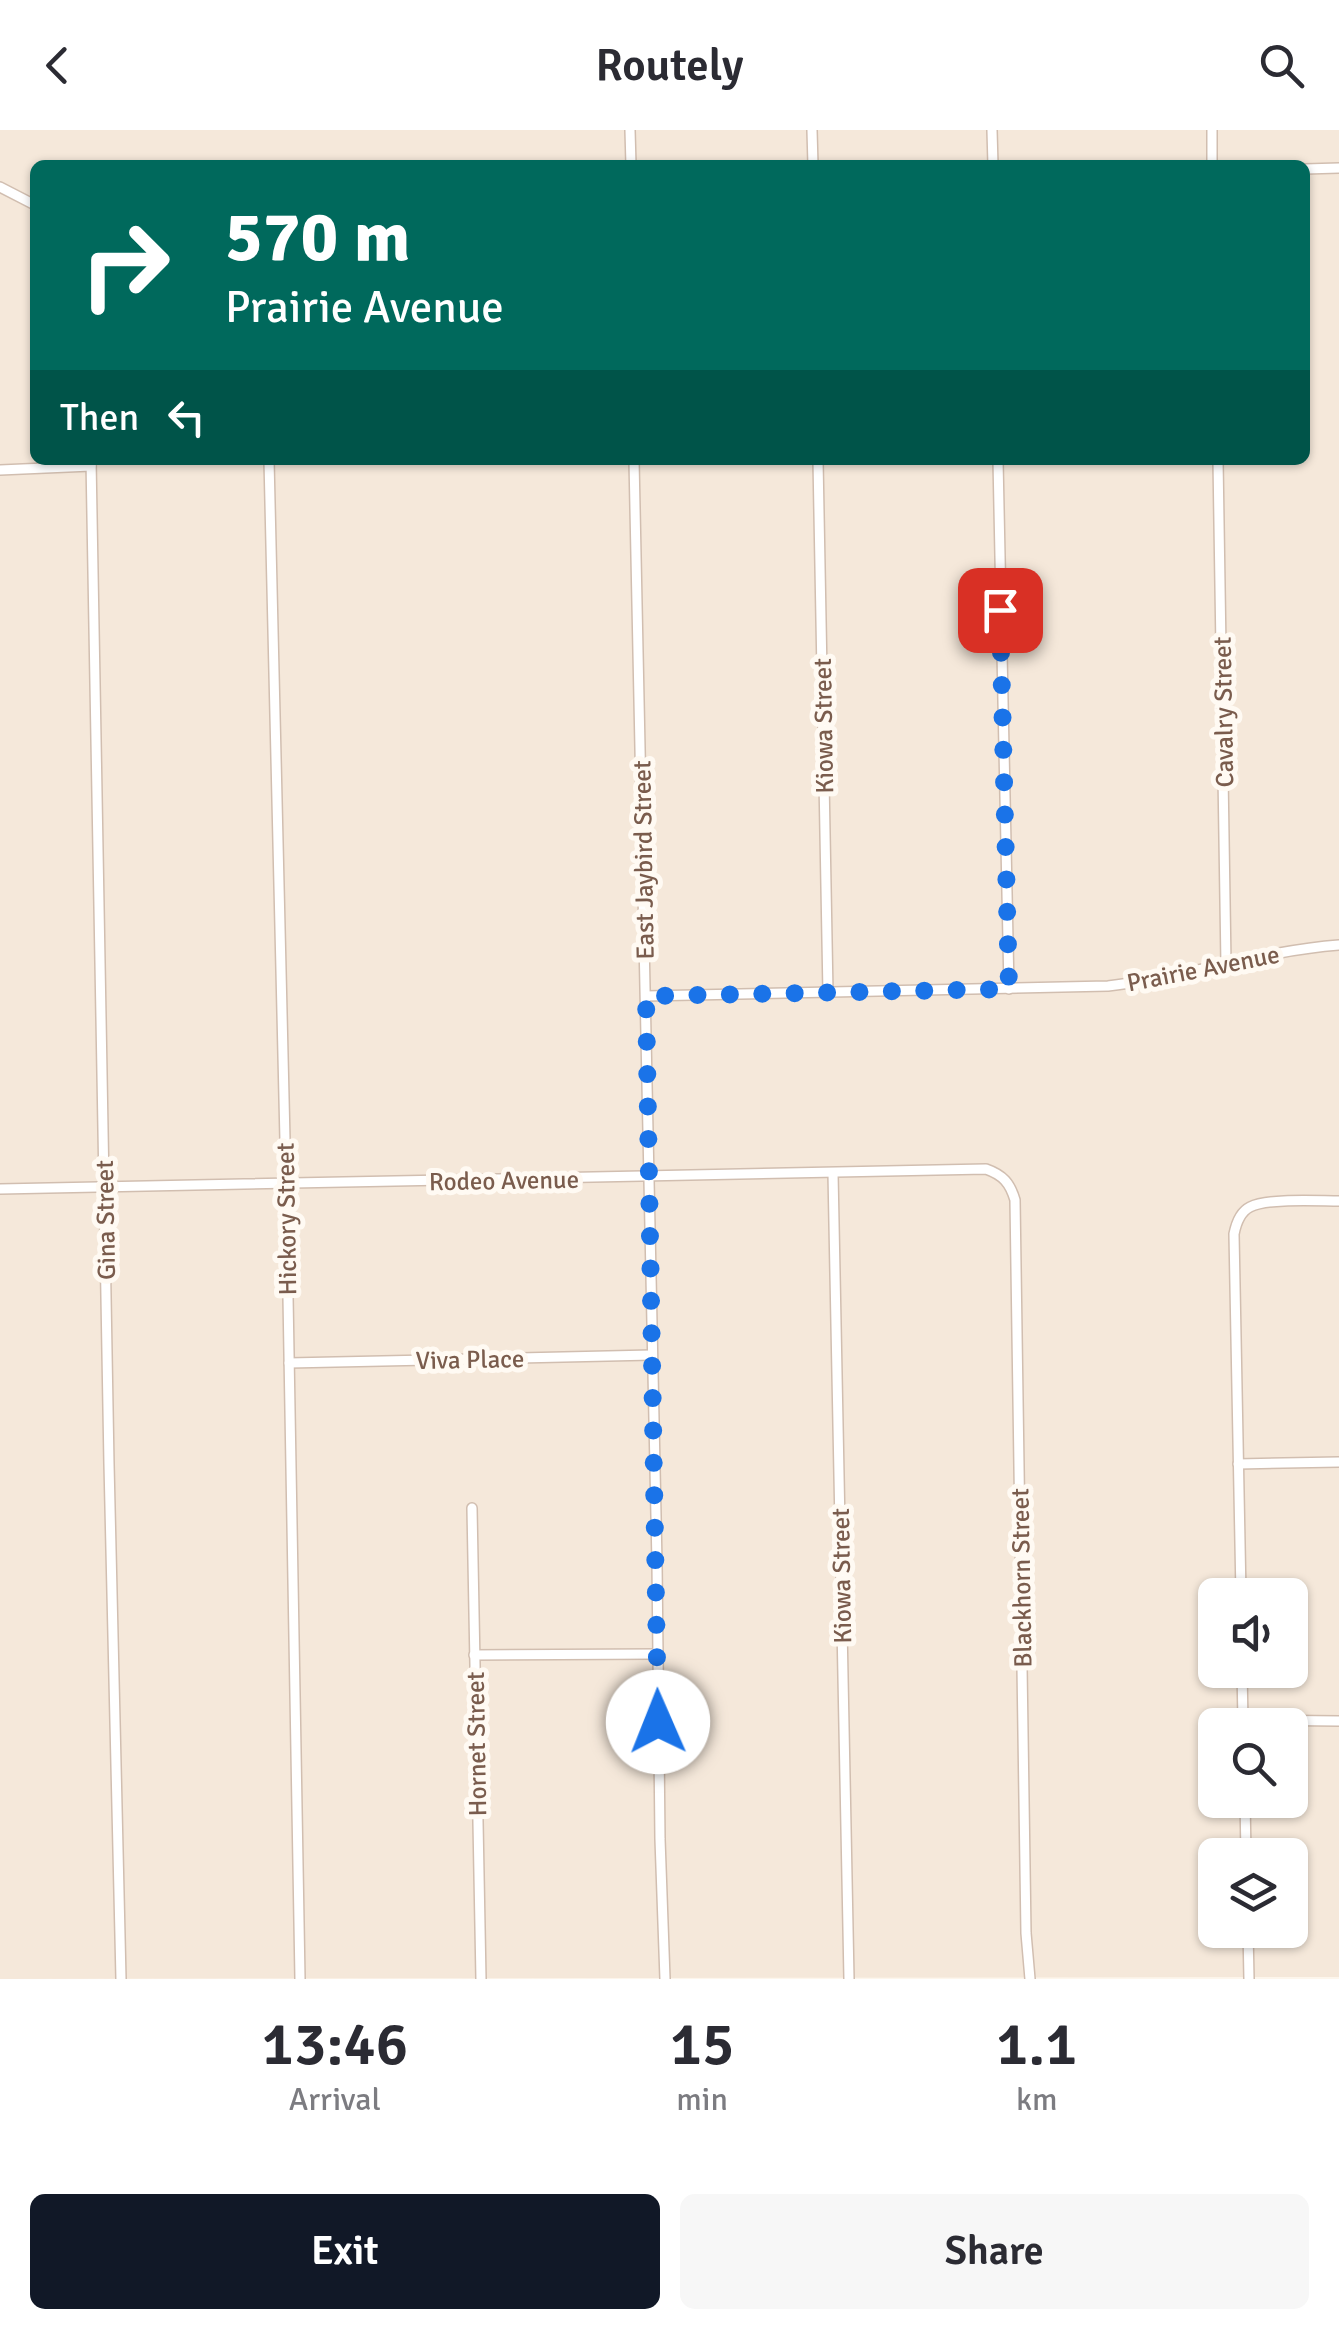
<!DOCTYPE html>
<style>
:root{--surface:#fff;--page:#f7f7f7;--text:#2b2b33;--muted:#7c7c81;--accent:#111827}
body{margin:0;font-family:Signika,sans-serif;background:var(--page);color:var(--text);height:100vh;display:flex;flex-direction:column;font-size:38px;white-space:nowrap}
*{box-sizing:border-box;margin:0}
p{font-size:32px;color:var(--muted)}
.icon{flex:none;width:55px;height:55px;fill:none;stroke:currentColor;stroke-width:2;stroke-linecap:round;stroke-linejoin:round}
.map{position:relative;height:1849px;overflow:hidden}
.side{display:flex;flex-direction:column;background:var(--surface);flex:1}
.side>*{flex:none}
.guide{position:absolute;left:30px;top:30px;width:1280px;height:305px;border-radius:15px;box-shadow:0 2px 8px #0004;background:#00695c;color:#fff;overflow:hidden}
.fabs{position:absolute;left:1198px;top:1448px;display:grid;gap:20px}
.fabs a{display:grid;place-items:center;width:110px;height:110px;border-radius:15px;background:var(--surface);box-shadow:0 2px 8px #0004;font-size:50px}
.pin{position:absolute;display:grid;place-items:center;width:85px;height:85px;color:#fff;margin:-42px;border-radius:20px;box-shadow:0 5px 15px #0006}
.me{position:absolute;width:110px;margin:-55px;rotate:359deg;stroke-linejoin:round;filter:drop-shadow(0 0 8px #0008)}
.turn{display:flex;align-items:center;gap:35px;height:210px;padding:0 30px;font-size:45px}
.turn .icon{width:130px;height:130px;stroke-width:2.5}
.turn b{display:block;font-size:70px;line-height:85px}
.then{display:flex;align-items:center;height:95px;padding:0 30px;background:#0003;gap:20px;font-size:38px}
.eta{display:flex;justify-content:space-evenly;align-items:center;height:170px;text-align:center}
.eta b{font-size:60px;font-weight:600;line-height:70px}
.cta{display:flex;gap:20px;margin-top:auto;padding:20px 30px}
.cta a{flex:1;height:115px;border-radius:15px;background:var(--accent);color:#fff;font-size:40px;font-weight:600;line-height:115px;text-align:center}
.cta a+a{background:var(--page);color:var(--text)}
header{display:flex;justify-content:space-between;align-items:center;height:130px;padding:0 30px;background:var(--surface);font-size:45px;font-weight:600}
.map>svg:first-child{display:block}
.residential{fill:#f5e8da;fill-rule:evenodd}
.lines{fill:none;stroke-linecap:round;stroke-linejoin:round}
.street-casing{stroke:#d1beb0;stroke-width:12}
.street{stroke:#fff;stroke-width:9}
.route{stroke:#1a73e8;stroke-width:18;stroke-dasharray:0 32.4}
.labels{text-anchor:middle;stroke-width:10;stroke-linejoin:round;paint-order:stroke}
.street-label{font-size:25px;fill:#7a5c4d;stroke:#fffaf3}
</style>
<header><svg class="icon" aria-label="back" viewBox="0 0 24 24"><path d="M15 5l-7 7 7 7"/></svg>Routely<svg class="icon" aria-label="search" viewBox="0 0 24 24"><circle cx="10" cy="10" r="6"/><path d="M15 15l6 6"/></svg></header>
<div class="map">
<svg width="1339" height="1849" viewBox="0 0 1339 1849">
<rect width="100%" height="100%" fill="#fdf6ec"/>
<path class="residential" d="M0,0H1339V1847L0,1849ZM35,35H1305V330H35ZM1215,1465H1290V1540H1215ZM1215,1595H1290V1670H1215ZM1215,1725H1290V1800H1215Z"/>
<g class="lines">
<defs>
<g id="street">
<path d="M630,0L631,35"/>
<path d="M812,0L813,35"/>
<path d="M992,0L993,35"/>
<path d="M1212,0V35"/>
<path d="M1305,39L1339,38"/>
<path d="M0,57L35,75"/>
<path d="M91,330L109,1334L121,1849"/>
<path d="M269,330L286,1053L300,1849"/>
<path d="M634,330L657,1434L660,1709L665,1849"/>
<path d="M818,330L828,863"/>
<path d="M998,330L1009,859"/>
<path d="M1218,330L1226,834"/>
<path d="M0,340L91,336"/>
<path d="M646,866L1108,856C1186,847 1261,821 1339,815"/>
<path d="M833,1043L849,1849"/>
<path d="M0,1059L986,1039C1003,1045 1010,1053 1015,1070L1026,1803L1030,1849"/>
<path d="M289,1233L652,1225"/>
<path d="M1238,1334L1339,1332"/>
<path d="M472,1378L481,1849"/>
<path d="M1241,1465L1234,1104C1236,1094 1240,1082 1250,1077C1268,1068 1317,1071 1339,1071"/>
<path d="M474,1525L658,1524"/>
<path d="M1242,1540L1243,1592"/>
<path d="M1243,1590L1339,1591"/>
<path d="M1245,1670L1246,1725"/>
<path d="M1248,1800L1249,1849"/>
</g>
</defs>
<use href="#street" class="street-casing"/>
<use href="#street" class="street"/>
</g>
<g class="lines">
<path class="route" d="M658,1592L646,866L1009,859L1000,480"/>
</g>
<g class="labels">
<g class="street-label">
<text transform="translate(1223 582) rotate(-91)" y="9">Cavalry Street</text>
<text transform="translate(823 596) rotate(-91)" y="9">Kiowa Street</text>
<text transform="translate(643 730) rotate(-91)" y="9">East Jaybird Street</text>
<text transform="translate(1203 838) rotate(-11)" y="9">Prairie Avenue</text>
<text transform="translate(504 1050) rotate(-1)" y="9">Rodeo Avenue</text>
<text transform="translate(286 1089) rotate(-91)" y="9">Hickory Street</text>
<text transform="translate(105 1090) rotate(-91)" y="9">Gina Street</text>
<text transform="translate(470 1229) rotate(-1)" y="9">Viva Place</text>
<text transform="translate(841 1446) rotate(-91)" y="9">Kiowa Street</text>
<text transform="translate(1021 1448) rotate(-91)" y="9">Blackhorn Street</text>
<text transform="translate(476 1614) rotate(-91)" y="9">Hornet Street</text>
</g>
</g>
</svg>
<div class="fabs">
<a><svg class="icon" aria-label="sound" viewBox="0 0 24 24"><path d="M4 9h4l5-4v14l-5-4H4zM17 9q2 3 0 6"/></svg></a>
<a><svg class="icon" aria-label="search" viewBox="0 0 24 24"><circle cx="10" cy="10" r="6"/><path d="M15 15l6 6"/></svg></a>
<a><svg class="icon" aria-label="layers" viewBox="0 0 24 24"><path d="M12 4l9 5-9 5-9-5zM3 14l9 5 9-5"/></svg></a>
</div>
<div class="pin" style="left:1000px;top:480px;background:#d93025"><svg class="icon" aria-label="arrive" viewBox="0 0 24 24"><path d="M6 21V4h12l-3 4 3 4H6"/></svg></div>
<svg class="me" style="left:658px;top:1592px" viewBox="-20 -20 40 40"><circle r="19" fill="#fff"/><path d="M0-13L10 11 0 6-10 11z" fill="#1a73e8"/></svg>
<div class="guide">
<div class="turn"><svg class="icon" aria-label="right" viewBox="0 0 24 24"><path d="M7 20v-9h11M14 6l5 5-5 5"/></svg><div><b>570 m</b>Prairie Avenue</div></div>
<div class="then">Then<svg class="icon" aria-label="left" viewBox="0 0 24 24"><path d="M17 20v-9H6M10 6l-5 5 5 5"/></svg></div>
</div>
</div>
<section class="side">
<div class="eta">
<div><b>13:46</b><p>Arrival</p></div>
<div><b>15</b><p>min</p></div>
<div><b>1.1</b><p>km</p></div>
</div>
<div class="cta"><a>Exit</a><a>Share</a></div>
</section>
